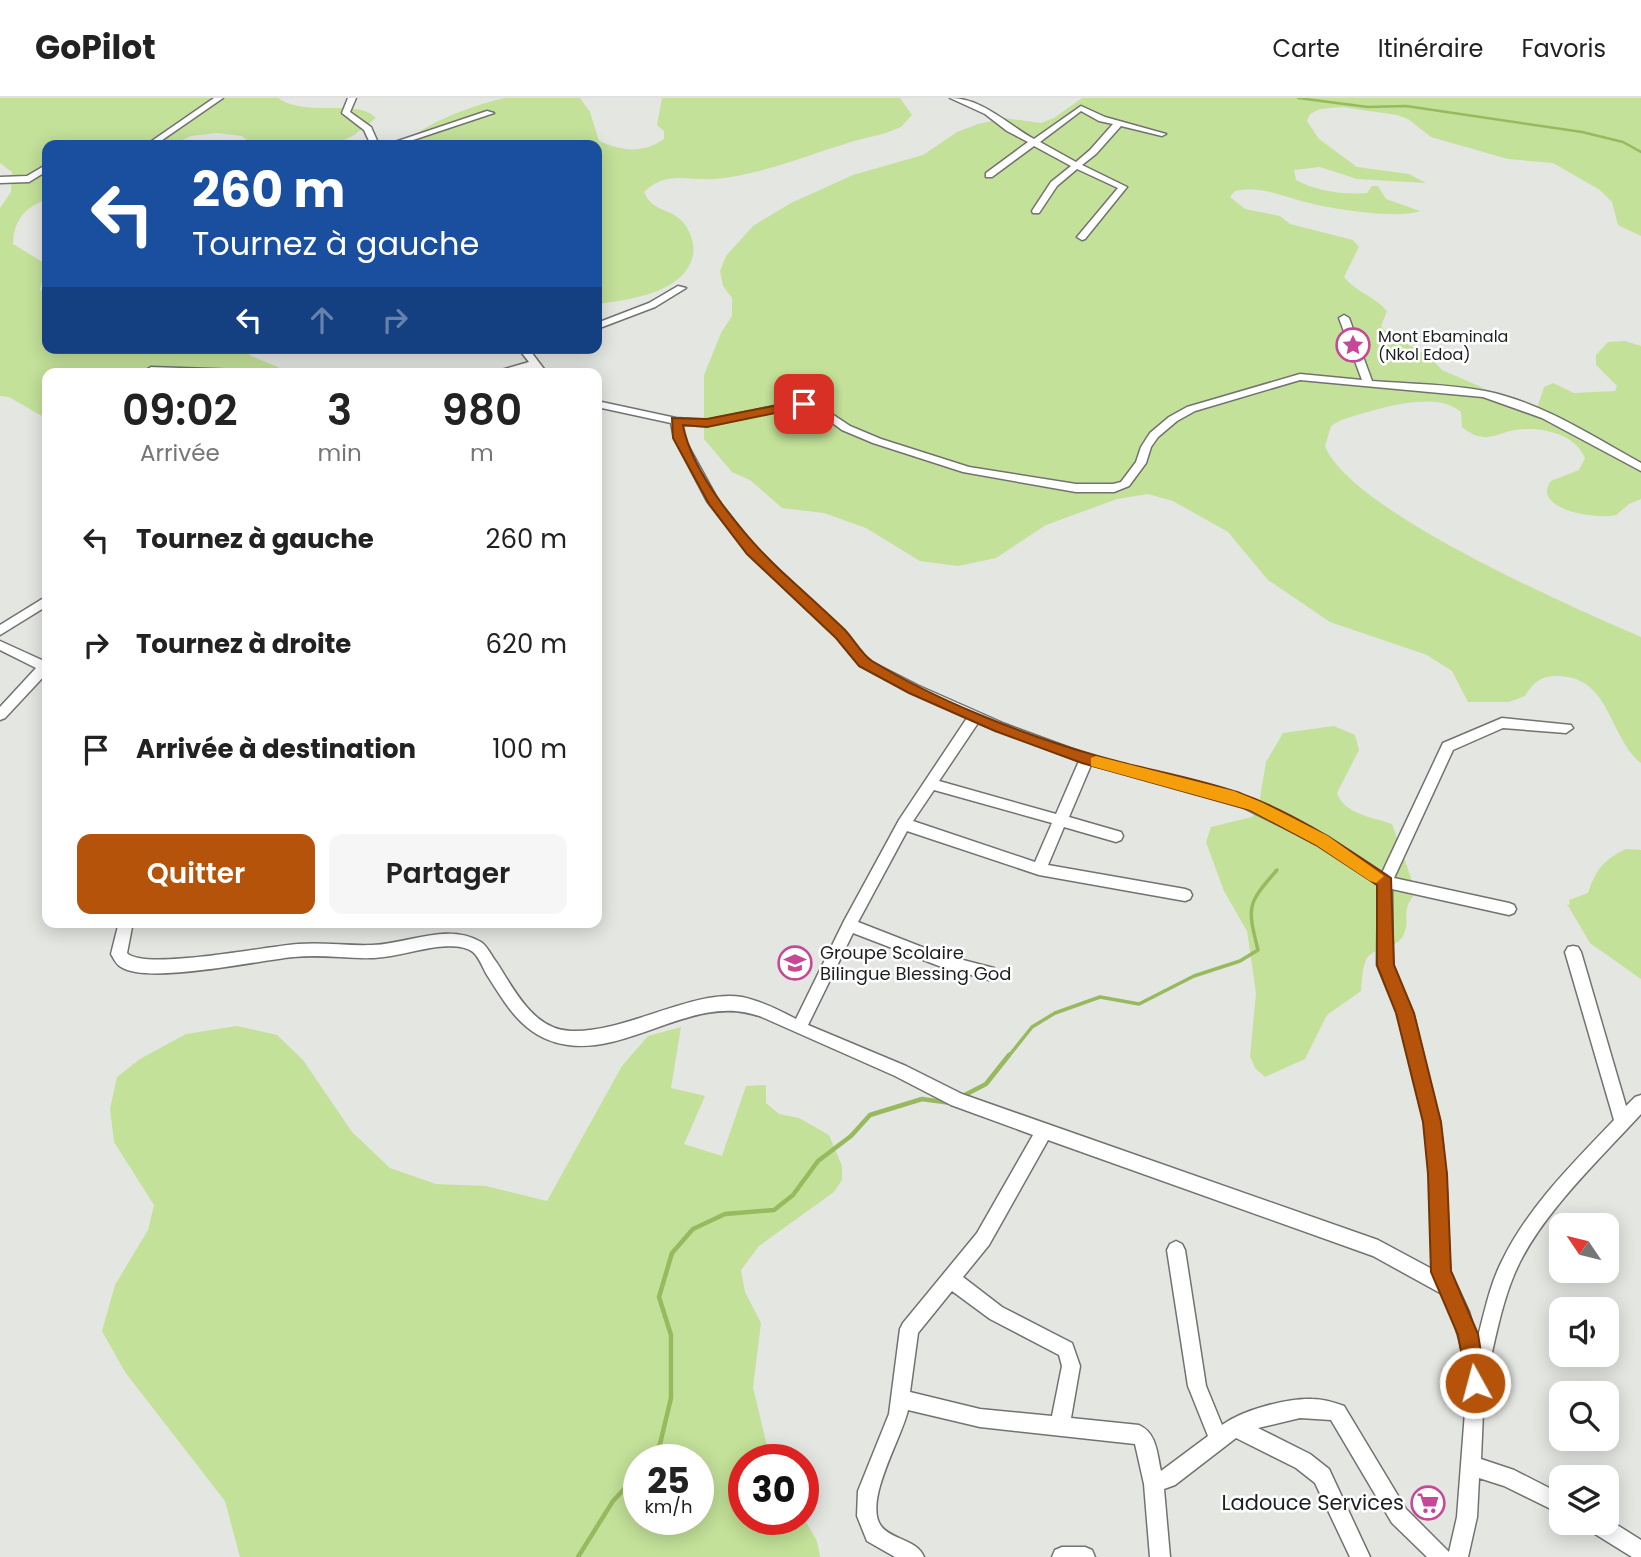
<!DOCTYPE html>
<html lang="fr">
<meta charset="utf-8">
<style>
:root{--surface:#fff;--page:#f6f6f6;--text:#222;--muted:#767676;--line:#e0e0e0;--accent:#b45309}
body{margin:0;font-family:Poppins,sans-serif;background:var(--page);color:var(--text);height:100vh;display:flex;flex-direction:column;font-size:26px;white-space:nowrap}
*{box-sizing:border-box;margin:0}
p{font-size:23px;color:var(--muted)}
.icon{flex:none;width:38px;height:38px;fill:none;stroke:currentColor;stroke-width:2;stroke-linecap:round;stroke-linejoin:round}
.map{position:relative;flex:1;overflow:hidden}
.side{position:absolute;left:42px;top:270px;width:560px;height:560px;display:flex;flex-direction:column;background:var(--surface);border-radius:14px;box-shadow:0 4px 18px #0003}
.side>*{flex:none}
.guide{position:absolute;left:42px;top:42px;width:560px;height:214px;border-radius:14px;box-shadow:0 4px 18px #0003;background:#1a4fa0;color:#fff;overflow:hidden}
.needle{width:46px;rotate:305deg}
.buttons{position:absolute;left:1549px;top:1115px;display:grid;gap:14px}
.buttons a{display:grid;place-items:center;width:70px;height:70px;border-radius:14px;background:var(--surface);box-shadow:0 4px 18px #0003;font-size:35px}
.speed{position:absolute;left:623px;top:1346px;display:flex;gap:14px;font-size:35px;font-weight:700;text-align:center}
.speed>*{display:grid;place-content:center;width:91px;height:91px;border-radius:50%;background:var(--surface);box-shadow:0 4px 18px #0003;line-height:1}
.speed small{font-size:18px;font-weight:400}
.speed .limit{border:10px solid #d22;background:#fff;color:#111}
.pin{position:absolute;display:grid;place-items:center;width:60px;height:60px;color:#fff;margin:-30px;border-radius:14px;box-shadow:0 4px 10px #0006}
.me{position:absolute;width:77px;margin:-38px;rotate:353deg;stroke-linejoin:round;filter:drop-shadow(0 0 5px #0008)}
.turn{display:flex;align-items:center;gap:24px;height:147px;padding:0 35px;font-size:32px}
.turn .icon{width:91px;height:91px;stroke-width:2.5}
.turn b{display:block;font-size:49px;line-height:60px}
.lanes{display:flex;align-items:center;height:66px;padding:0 35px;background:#0003;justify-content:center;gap:35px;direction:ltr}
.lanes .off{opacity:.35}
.eta{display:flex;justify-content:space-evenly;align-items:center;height:119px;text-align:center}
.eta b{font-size:42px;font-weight:600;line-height:49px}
.button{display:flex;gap:14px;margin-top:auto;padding:14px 35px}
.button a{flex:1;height:80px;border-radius:14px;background:var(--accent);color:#fff;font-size:28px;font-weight:600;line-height:80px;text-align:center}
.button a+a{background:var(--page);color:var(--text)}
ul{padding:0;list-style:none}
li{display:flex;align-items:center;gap:21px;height:105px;padding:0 35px}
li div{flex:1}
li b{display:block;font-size:26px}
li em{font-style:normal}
header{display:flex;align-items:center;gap:42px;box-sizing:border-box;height:98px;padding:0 35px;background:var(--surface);border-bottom:2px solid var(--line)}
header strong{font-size:33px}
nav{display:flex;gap:38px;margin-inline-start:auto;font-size:24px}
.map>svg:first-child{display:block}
.green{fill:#c3e199;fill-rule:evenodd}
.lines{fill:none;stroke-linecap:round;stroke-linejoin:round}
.stream-far2{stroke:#97ba5e;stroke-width:2.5}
.stream-far1{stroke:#97ba5e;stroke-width:3.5}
.stream{stroke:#97ba5e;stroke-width:4.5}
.minor-casing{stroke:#727370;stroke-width:3}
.minor{fill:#fff;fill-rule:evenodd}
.route{fill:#b45309;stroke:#753606;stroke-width:2}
.slow{fill:#f59e0b}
.labels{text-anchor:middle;stroke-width:5;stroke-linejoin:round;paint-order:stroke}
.far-poi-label{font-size:16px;fill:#1d1e1d;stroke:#fff;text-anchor:start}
.poi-label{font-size:18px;fill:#1d1e1d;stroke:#fff;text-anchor:start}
.near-poi-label{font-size:21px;fill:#1d1e1d;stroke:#fff;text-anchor:end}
</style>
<header>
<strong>GoPilot</strong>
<nav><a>Carte</a><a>Itinéraire</a><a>Favoris</a></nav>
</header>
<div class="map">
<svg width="1641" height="1459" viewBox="0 0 1641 1459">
<rect width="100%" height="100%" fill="#e4e6e2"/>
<g class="green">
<path d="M0,0H278C305,20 358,0 376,20L354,37L334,47H252L242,38L217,35L191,38L172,47H47V101C24,110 14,122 13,146L46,166L40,192L47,194V250H241L251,258L278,269L275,275H47V321L9,299L0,298V110L11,94L12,74L0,65Z"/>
<path d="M505,0H580L590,14L599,43C622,53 643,56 664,41V33L657,27L662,0H900L912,17L901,29L883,36C827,47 773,76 715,81C688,83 666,72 644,94C652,113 668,110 681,122C690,131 695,146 693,157C685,195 629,202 597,206V47H404C422,25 477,6 505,0Z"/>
<path d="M1082,0H1641V138L1618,127L1612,104L1600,92L1553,65L1508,61L1431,39L1408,21L1397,17L1342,9L1320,11L1310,16L1307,23L1319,41L1357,69L1409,76L1426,85L1357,81L1320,69L1294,72L1296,82C1315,93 1346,97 1367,95L1372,88H1378L1386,101L1420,113C1397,122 1323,110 1298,102C1276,96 1258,88 1235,93L1230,99L1245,111L1280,118L1290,126L1353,142L1359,149L1344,179C1356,194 1374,198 1387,213L1381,228L1383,231L1432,261L1442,272L1481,289L1510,308L1522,312L1537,310L1544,289L1553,285L1574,295L1615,293L1617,288L1596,267V257L1608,244L1625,243L1641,248V401L1629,406L1616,417C1599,422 1530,412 1551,383L1579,372L1585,360C1576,337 1546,330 1524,331C1497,332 1488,350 1462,329L1461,314C1435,290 1371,313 1341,322L1331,328L1325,348C1350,413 1574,510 1641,539V665C1607,637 1611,576 1554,578C1539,579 1532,586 1525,598L1509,604H1468L1452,573L1427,557L1330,524L1268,482L1228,434L1173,403L1148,396L1117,401L1046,427L996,460L958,468L920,463L866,430L824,415L782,410L750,382L732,374L704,341V277L721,235L732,218V200L723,188L720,173L726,158L753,128L791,105L853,77L923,57L957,34L978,26L1004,20L1041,25L1054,20Z"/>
<path d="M1334,628L1355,637L1359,652L1337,695C1344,716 1372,719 1392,726L1416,794C1399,816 1411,818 1404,836C1397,852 1375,848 1367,860C1362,869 1362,883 1361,893L1327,917L1305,961L1265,979L1255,970L1250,958L1256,895L1247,833L1224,793L1206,744L1211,729L1252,719L1258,712L1266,664L1283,635Z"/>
<path d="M1626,751L1641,752V881L1590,845L1567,806L1570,807L1569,802L1588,795C1596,772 1603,762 1626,751Z"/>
<path d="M237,928L277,937L303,962L352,1034L390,1070L436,1086L486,1088L547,1103L622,968L648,938L681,929L671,990L705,998L684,1046L722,1058L746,988L766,987V1005L779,1016L799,1020L829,1037L842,1068V1082L834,1094L759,1148L741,1172L745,1194L761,1225L753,1289L770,1361L744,1362V1421L803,1419L817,1443L820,1459H240L225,1403L125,1274L102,1233L115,1187L148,1132L154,1107L114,1044L110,1011L117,979L140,961L186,936ZM639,1362H698V1421H639Z"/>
</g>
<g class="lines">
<path class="stream-far2" d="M1298,0L1368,9L1406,8L1582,34L1623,44L1641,54"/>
<path class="stream-far1" d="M1008,959L1032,929L1055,915L1100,899L1139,906L1194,878L1240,863L1258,852C1247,808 1247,806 1277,772"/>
<g class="stream">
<path d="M961,999L986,986L1009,957"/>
<path d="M649,1362L660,1346L671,1300V1237L659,1199L672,1155L693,1131L725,1116L774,1112L793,1097L818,1063L851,1038L870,1017L922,1001L951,1005"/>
<path d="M578,1459L613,1403L639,1375"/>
</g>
<defs>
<g id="minor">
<path d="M214,0H223L155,47H146Z"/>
<path d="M348,0H356L350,14L371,29L379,47H371L364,32L342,15Z"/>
<path d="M950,0C982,0 1007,26 1034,41L1081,8L1105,19L1166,36L1162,38L1121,28L1096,56L1082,67L1127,89L1085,141L1082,142L1077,139L1118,90L1077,71L1057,88L1039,115H1033L1032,113L1051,84L1071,68L1034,48L992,79H986V75L1028,44L1007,33L985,16ZM1081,13L1099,23L1113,26L1090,52L1076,64L1040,44Z"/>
<path d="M487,13L494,15L398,47H386Z"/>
<path d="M44,68H47V73L29,84L0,85V79L27,78Z"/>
<path d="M678,188L686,190L655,209L597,231V225L649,205Z"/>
<path d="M1344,217L1349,220L1372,283C1409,286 1449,286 1485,293C1541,304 1592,338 1641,365V373L1542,320L1483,299L1300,282L1195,313L1177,323L1158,339L1151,349L1146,365L1129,388L1114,394H1076L963,374L873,345L842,332L812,310H794L707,328L682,327L684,340L718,402L756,450L845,534L868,562L919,588L1005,626L1089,657L1239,695L1327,738L1382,775L1443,645L1502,620L1571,627L1573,630L1566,635L1503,630L1453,652L1394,780L1509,805L1514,807L1516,811L1514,815L1509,817L1392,791L1393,867L1413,915L1440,1024L1446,1076L1450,1173L1469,1214L1477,1242C1484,1217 1489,1189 1501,1165C1527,1110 1572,1066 1614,1022L1565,854L1568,849L1573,848L1578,849L1581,854L1626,1008L1635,999L1641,997V1016C1600,1061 1537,1120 1514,1177C1501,1208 1495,1243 1487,1276L1482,1284L1483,1314L1481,1361L1514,1372L1561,1396V1416L1504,1388L1479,1380L1477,1419L1468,1459H1427L1392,1425L1331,1322L1300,1320L1258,1330L1310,1356L1329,1371L1370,1459H1350L1315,1385L1296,1370L1236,1340L1175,1387L1164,1391L1170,1459H1150L1144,1386L1135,1346L980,1329L908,1312C902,1340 863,1403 881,1428C891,1442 917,1441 924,1459H895L867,1443L857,1418L858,1393L889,1316L900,1231L903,1225L977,1135L1033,1037L951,1007L895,978L764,920C698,892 634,956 568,947C525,941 508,910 487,877C483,870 479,859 473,854C464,847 447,848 437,849C415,852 395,859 374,860C347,861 321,856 294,859C259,862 148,887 121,869C116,866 114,861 111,856L119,824H133L127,855C144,873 268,848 298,846C323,844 348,848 372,847C407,846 448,824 481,844C488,849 492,859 497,865C515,893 534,932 571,933C626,935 693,891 742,899C761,903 779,912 796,921L844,823L899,722L967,620L909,594L860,568L837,540L748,456L707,403L674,340L671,325L597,309V303L676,320L707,322L794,304H814L850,328L881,341L969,369L1076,386H1113L1121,384L1136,364L1141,349L1150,335L1169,319L1187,309L1300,276L1362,282L1339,220ZM978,625L1079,663L1056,716L939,683ZM1091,667L1230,703L1317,746L1378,787L1377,867L1397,915L1424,1024L1430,1076L1432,1171L1378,1142L962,996L906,968L808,927L853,835L939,868L989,882L994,880L997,875L994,870L940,856L858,824L907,733L1039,777L1185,803L1190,801L1192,797L1190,793L1185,791L1048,767L1064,729L1116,744L1121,742L1123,738L1121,734L1069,719ZM934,692L1052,725L1035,764L913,723ZM1048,1042L1373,1158L1442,1196L1452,1216L1462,1252L1465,1314L1457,1419L1449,1454L1406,1411L1344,1308C1333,1304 1323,1301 1312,1301C1287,1300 1242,1312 1222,1327L1206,1288L1185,1152L1182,1146L1176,1143L1170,1146L1167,1152L1188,1288L1208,1338L1161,1373C1157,1356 1157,1335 1139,1327L1071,1320L1080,1268L1072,1245L1002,1209L963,1179L989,1147ZM952,1193L990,1221L1059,1257L1062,1268L1052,1318L980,1311L910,1294L918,1235Z"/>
<path d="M518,250H528L547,275H537L533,270L510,275H491L529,264Z"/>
<path d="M151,269L241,272L246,275L147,274L146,272Z"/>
<path d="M47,498V508L0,537V527Z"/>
<path d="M0,543L44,563H47V575L5,620L0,622V609L36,570L0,552Z"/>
<path d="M1606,1420L1641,1442V1459H1632L1587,1431L1584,1424H1606Z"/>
<path d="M1062,1449H1085L1092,1452L1095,1459H1052L1055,1452Z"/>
</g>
</defs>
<use href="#minor" class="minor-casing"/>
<use href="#minor" class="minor"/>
</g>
<path class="route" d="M804,302L809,303V308L707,329L683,327C692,377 746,440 782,474C803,493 824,512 844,531C854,541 861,556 872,563C934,601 1021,636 1091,656C1139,671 1191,678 1239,695C1294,714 1343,748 1391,780L1394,867L1414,915L1441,1024L1447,1076L1451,1173L1478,1236L1486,1285L1483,1292L1475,1295L1468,1292L1458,1237L1431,1174L1428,1076L1423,1024L1396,915L1377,867V787L1316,747L1250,712L1082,665L995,633L909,595L859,568L836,540L747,456L709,406L673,340L672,320L707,321Z"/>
<path class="slow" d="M1096,658L1234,693L1261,704L1328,738L1384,778L1376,785L1370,783L1316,747L1250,712L1091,668V660Z"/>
<defs>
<symbol id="sight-ring" viewBox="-11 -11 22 22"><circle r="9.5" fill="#fff" stroke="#c74896" stroke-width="1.5"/><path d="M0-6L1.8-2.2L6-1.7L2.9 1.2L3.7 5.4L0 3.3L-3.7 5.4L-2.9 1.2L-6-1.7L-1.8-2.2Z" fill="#c74896"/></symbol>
<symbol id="school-ring" viewBox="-11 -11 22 22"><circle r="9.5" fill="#fff" stroke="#c74896" stroke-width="1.5"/><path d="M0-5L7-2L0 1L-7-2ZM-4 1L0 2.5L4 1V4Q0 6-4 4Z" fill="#c74896"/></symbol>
<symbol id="supermarket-ring" viewBox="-11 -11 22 22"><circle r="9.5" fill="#fff" stroke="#c74896" stroke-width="1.5"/><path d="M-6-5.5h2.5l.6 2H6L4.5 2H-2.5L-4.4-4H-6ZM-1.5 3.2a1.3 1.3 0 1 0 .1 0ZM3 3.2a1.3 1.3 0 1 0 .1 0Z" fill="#c74896"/></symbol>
</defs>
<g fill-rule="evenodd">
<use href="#sight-ring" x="1334" y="228" width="38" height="38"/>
<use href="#school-ring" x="776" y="846" width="38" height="38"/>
<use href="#supermarket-ring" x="1409" y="1386" width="38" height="38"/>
</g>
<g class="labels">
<g class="far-poi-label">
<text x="1378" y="244">Mont Ebaminala<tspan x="1378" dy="18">(Nkol Edoa)</tspan></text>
</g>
<g class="poi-label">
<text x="820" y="861">Groupe Scolaire<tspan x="820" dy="21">Bilingue Blessing God</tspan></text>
</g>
<g class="near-poi-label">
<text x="1404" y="1412">Ladouce Services</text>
</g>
</g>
</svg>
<div class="buttons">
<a><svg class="needle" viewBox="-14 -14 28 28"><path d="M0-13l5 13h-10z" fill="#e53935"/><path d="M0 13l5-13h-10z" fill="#767676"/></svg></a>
<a><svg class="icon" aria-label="sound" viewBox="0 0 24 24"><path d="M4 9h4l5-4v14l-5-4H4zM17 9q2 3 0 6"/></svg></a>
<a><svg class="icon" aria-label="search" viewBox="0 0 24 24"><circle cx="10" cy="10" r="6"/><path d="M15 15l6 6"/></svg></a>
<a><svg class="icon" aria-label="layers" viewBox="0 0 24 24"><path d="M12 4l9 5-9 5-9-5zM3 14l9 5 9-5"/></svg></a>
</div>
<div class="speed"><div>25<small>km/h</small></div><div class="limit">30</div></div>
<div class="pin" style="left:804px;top:306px;background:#d93025"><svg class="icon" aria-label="arrive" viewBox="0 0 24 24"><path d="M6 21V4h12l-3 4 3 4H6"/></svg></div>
<svg class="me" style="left:1475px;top:1285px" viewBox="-20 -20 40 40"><circle r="17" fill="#b45309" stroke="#fff" stroke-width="3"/><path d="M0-11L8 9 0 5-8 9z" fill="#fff"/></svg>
<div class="guide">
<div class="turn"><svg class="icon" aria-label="left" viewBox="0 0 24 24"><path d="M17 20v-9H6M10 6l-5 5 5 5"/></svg><div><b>260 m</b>Tournez à gauche</div></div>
<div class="lanes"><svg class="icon" aria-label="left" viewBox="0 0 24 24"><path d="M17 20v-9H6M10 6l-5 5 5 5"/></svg><svg class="icon off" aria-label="ahead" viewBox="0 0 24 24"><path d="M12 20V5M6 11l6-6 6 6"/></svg><svg class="icon off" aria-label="right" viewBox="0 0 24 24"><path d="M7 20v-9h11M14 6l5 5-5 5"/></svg></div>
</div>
<section class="side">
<div class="eta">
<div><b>09:02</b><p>Arrivée</p></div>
<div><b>3</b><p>min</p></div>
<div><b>980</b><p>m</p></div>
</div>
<ul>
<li><svg class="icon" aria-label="left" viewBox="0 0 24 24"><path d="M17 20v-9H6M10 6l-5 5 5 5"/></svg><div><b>Tournez à gauche</b></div><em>260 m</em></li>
<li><svg class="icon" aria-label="right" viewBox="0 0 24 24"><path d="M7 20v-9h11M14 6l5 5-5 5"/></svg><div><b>Tournez à droite</b></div><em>620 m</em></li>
<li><svg class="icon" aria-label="arrive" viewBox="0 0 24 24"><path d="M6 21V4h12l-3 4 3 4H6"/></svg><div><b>Arrivée à destination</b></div><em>100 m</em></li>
</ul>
<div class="button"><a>Quitter</a><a>Partager</a></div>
</section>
</div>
